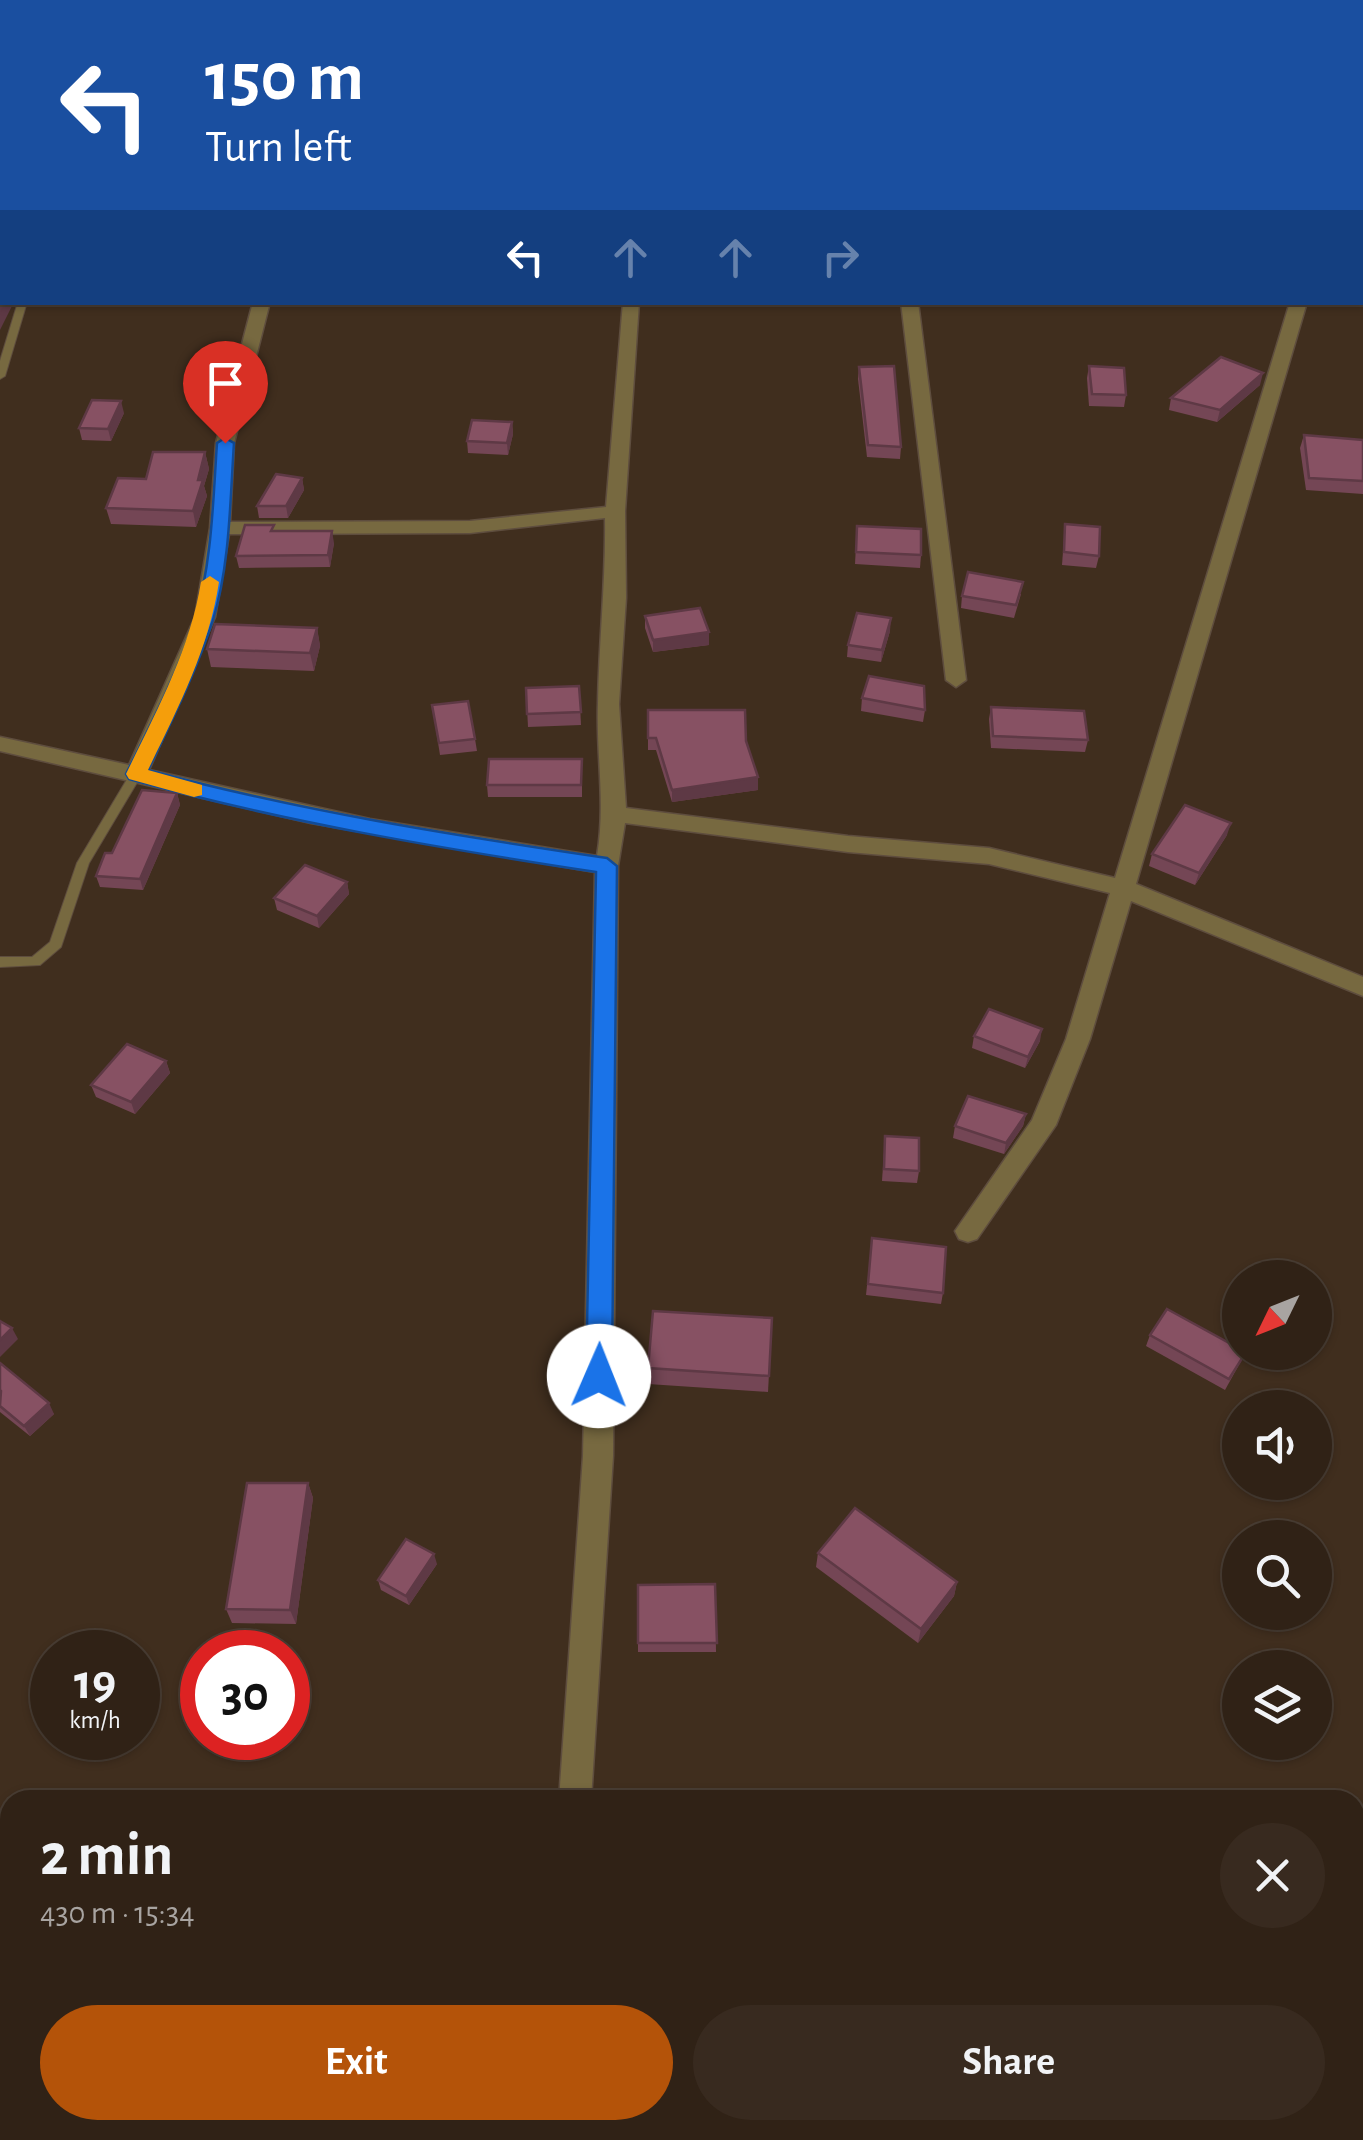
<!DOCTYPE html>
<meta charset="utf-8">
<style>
:root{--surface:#302216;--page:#382a1f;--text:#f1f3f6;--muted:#a8a4a1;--line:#4b3f35;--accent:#b45309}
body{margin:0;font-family:"Alegreya Sans",sans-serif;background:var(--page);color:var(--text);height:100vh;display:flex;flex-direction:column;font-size:38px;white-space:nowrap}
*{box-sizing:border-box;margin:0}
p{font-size:32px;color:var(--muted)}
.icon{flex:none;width:55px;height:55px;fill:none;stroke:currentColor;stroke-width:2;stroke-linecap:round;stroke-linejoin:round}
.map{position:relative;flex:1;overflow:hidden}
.panel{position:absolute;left:0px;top:1790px;width:1365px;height:350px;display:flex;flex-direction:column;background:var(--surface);border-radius:30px 30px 0 0;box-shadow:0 2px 8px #0004,0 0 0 2px var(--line)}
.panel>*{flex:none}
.guide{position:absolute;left:0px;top:0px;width:1365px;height:305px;box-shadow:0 2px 8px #0004,0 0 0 2px var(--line);background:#1a4fa0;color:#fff;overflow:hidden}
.needle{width:65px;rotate:227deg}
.controls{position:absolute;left:1222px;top:1260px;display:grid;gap:20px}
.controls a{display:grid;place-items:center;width:110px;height:110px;border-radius:50%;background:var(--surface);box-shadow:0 2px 8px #0004,0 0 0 2px var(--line);font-size:50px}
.speed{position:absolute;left:30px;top:1630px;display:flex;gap:20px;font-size:50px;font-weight:700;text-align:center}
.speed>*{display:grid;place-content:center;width:130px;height:130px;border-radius:50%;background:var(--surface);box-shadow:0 2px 8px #0004,0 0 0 2px var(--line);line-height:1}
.speed small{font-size:25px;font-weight:400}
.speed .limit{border:15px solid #d22;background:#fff;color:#111}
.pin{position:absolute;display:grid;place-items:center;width:85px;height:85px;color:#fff;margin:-102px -42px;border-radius:50% 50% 50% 0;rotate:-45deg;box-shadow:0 0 10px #0007}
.pin .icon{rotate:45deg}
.me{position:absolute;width:110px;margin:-55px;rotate:1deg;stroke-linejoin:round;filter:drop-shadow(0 0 8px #0008)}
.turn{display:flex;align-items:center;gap:35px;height:210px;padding:0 40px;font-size:45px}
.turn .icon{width:130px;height:130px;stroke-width:2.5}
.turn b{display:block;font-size:70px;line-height:85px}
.lanes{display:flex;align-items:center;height:95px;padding:0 40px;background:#0003;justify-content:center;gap:50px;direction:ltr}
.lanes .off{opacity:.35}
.round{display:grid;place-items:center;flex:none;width:105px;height:105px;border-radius:52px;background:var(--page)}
.summary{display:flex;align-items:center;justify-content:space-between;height:170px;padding:0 40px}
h1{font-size:60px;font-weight:600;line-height:75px}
.cta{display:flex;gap:20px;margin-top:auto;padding:20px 40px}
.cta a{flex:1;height:115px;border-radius:60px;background:var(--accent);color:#fff;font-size:40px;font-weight:600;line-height:115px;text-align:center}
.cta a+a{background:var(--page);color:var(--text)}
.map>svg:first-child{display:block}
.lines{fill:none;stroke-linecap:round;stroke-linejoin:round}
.service-casing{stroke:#5e4d3e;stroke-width:2}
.minor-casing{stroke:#5e4d3e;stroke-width:3}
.service{fill:#776940;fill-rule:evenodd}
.minor{fill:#776940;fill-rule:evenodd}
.wall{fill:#744655}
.shaded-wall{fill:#5e3945}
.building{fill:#875163;stroke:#5e3945;stroke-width:2.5}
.route{fill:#1a73e8;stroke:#114b97;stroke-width:2.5}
.slow{fill:#f59e0b}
</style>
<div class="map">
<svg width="1363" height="2140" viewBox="0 0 1363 2140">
<rect width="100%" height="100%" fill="#402e1e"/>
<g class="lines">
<defs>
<g id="service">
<path d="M18,302H27L5,376L0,379V361Z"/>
<path d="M136,770L142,774L89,863L61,947L40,965L0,967V957H32L50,942L77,863L132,771Z"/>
</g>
<g id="minor">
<rect x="850" y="0" width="14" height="2"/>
<rect x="1362" y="238" width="1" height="10"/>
<rect x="0" y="276" width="2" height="10"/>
<path d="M253,302H270L234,443L230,522L470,521L606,507L623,302H639L625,511L626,598L619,704L626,808L848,836L989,848L1115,878L1290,302H1307L1136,884L1363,977V996L1131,901L1090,1039L1056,1125L977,1239L968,1242L959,1239L955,1231L1032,1120L1066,1039L1110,893L989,864L848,852L625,823L618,866L613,1456L591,1800H559L583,1456L595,872L311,823L0,751V737L129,765L195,617L210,528L216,443ZM605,518C606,580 599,641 598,703C596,756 606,802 597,856L370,819L149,770L215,617L229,534L470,533Z"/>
<path d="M901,302H918L966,680L956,687L946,680Z"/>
<path d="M535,2130H571L570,2140H534Z"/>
</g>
</defs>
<use href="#service" class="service-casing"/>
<use href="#minor" class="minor-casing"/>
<use href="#service" class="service"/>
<use href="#minor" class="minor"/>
</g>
<g class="wall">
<path d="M1089,366L1126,395L1124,407L1089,406L1087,378Z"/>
<path d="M859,367L901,447L900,459L867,457L858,379Z"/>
<path d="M1260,385L1217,422L1169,410L1171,398Z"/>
<path d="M124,413L111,441L82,440L79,428Z"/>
<path d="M512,422L513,434L508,455L468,453L467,441Z"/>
<path d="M1304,435L1363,440V494L1306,490L1300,448Z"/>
<path d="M205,452L209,469L204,486L207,496L196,527L111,524L106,508L146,479Z"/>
<path d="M302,478L304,490L288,518H259L257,506Z"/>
<path d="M1065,524L1099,556L1096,568L1062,565Z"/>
<path d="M857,526L921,555L920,568L855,564Z"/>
<path d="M275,531L334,543L330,567L239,568L236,556Z"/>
<path d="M1021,594L1014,618L961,608L962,596Z"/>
<path d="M645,616L709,632V645L653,652L645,628Z"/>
<path d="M317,628L320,646L314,671L211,667L207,649Z"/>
<path d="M890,631L881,662L847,657L848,645Z"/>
<path d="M579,686L581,725L528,727L526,688Z"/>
<path d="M862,698L925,710L923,722L861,711Z"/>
<path d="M432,705L475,739L477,751L440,755Z"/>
<path d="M991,707L1088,740L1085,752L991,748L989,719Z"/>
<path d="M648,710L758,790L672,802L656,750H648Z"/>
<path d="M582,759V797H488L487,785Z"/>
<path d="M177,793L180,805L143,890L100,887L96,876Z"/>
<path d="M1227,835L1195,885L1149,866L1152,854Z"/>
<path d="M347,882L349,894L319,928L277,910L274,898Z"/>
<path d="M974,1036L1040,1041L1025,1068L972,1048Z"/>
<path d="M166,1061L170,1073L135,1114L96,1097L91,1085Z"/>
<path d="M1026,1114L1023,1126L1004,1154L953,1138L955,1126Z"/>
<path d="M885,1136L919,1171L917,1183L882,1181Z"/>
<path d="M872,1238L943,1293L941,1304L866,1295Z"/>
<path d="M772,1318L768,1392L648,1384V1368Z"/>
<path d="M1150,1335L1246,1352L1225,1390L1146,1346Z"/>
<path d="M0,1363L54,1414L30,1436L0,1412Z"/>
<path d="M308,1483L313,1498L296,1624L232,1623L226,1609Z"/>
<path d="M818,1553L957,1582L954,1596L918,1643L816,1567Z"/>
<path d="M437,1564L409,1605L381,1590L378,1580Z"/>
<path d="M715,1584L716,1652H638V1585Z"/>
<rect x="0" y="1919" width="10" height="92"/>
<path d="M641,2130H781L779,2140Z"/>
</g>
<g class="shaded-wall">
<path d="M4,302H14L0,330V311Z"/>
<path d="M1263,373L1260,385L1217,422L1220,410Z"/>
<path d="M121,401L124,413L111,441L108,429Z"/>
<path d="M512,422L513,434L508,455L507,443Z"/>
<path d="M205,452L209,469L204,486L207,496L196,527L193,511Z"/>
<path d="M302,478L304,490L288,518L286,506Z"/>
<path d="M332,531L334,543L330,567L328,555Z"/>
<path d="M891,618L890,631L881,662L882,650Z"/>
<path d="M317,628L320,646L314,671L310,653Z"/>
<path d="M709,632V645L653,652V640Z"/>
<path d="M758,777V790L672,802V790Z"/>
<path d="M177,793L180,805L143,890L140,879Z"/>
<path d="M1231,823L1227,835L1195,885L1199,873Z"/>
<path d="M347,882L349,894L319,928L317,916Z"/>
<path d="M1042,1029L1040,1041L1025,1068L1028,1057Z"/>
<path d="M166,1061L170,1073L135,1114L131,1102Z"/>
<path d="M1026,1114L1023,1126L1004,1154L1006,1143Z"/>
<path d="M12,1328L18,1339L0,1357V1340Z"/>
<path d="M49,1403L54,1414L30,1436L24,1426Z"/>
<path d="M308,1483L313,1498L296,1624L290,1610Z"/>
<path d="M434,1554L437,1564L409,1605L406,1596Z"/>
<path d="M957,1582L954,1596L918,1643L921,1629Z"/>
</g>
<g class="building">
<path d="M700,0H722L723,2H700Z"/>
<rect x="817" y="0" width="24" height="2"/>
<path d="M0,289H2V302H4L0,311Z"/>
<path d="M1221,357L1263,373L1220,410L1171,398Z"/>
<path d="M894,366L901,447L868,445L859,367Z"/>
<path d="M1089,366L1124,368L1126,395L1092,394Z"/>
<path d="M92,400L121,401L108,429L79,428Z"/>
<path d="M472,420L512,422L507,443L467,441Z"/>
<path d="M1304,435L1363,440V481L1309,478Z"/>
<path d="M153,452H205L198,480H203L193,511L106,508L118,478L146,479Z"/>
<path d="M276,474L302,478L286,506H257Z"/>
<path d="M1065,524L1100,527L1099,556L1064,552Z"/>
<path d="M245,525H274L271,531H332L328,555L236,556Z"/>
<path d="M857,526L921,529V555L856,552Z"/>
<path d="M968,572L1023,582L1016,605L962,596Z"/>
<path d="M700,608L709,632L653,640L645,616Z"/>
<path d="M857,613L891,618L882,650L848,645Z"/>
<path d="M215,624L317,628L310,653L207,649Z"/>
<path d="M869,676L924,686L925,710L862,698Z"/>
<path d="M579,686L581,712L527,714L526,688Z"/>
<path d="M468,701L475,739L439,743L432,705Z"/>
<path d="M991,707L1084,711L1088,740L993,736Z"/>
<path d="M648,710H745L746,741L758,777L672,790L656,738H648Z"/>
<path d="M489,759H582L581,785H487Z"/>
<path d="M142,790L177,793L140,879L96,876L105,853H112Z"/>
<path d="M1185,805L1231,823L1199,873L1152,854Z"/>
<path d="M305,865L347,882L317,916L274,898Z"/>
<path d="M989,1009L1042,1029L1028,1057L974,1036Z"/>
<path d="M127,1044L166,1061L131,1102L91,1085Z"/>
<path d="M968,1096L1026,1114L1006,1143L955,1126Z"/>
<path d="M885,1136L919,1138V1171L884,1169Z"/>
<path d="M872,1238L946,1247L943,1293L868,1284Z"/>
<path d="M1167,1309L1240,1349V1352H1246L1229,1379L1150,1335Z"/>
<path d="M653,1311L772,1318L769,1376L648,1368Z"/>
<path d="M0,1321L12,1328L0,1340Z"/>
<path d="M0,1363L49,1403L24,1426L0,1406L1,1391L0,1390Z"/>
<path d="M247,1483H308L290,1610L226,1609Z"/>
<path d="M855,1508L957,1582L921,1629L818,1553Z"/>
<path d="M406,1539L434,1554L406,1596L378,1580Z"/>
<path d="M715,1584L717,1643H638V1585Z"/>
<rect x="0" y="1919" width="10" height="85"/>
<path d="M747,2130H781L780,2133Z"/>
</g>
<path class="route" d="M225,438L234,443C230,501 230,565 213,620C196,672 171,722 148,770C299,811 452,835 607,858L617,866L612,1376L608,1384L599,1388L590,1384L586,1376L596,872C439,848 283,822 129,779L126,774C151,724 178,673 195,619C212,563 213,501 217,443Z"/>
<path class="slow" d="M210,576L219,582C209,649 177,710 148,770L202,785V795L194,797L129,779L126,774C156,712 190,650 201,582Z"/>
</svg>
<div class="controls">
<a><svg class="needle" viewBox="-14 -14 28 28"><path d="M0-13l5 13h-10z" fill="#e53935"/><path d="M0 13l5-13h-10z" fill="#a8a4a1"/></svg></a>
<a><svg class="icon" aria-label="sound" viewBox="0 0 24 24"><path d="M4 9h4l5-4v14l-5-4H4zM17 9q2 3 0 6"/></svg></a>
<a><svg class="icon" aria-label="search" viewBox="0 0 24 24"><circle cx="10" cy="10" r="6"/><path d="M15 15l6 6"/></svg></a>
<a><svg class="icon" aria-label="layers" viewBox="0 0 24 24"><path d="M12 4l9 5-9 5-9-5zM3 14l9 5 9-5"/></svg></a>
</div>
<div class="speed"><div>19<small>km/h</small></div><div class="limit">30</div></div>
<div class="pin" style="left:225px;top:443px;background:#d93025"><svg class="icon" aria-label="arrive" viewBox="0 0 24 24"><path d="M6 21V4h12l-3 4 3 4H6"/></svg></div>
<svg class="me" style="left:599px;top:1376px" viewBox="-20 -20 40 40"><circle r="19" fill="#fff"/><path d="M0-13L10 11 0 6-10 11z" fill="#1a73e8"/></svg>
<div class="guide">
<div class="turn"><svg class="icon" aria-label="left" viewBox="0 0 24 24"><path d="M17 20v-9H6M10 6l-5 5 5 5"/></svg><div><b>150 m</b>Turn left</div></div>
<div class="lanes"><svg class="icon" aria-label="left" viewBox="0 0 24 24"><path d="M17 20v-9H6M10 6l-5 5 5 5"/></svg><svg class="icon off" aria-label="ahead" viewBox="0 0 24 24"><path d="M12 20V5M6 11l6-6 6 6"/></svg><svg class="icon off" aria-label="ahead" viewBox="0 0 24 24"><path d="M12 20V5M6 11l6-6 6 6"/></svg><svg class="icon off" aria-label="right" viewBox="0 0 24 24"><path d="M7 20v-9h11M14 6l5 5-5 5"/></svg></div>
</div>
<section class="panel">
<div class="summary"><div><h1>2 min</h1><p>430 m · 15:34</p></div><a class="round"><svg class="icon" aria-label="close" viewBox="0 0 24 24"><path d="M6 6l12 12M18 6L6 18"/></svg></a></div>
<div class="cta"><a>Exit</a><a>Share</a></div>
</section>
</div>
